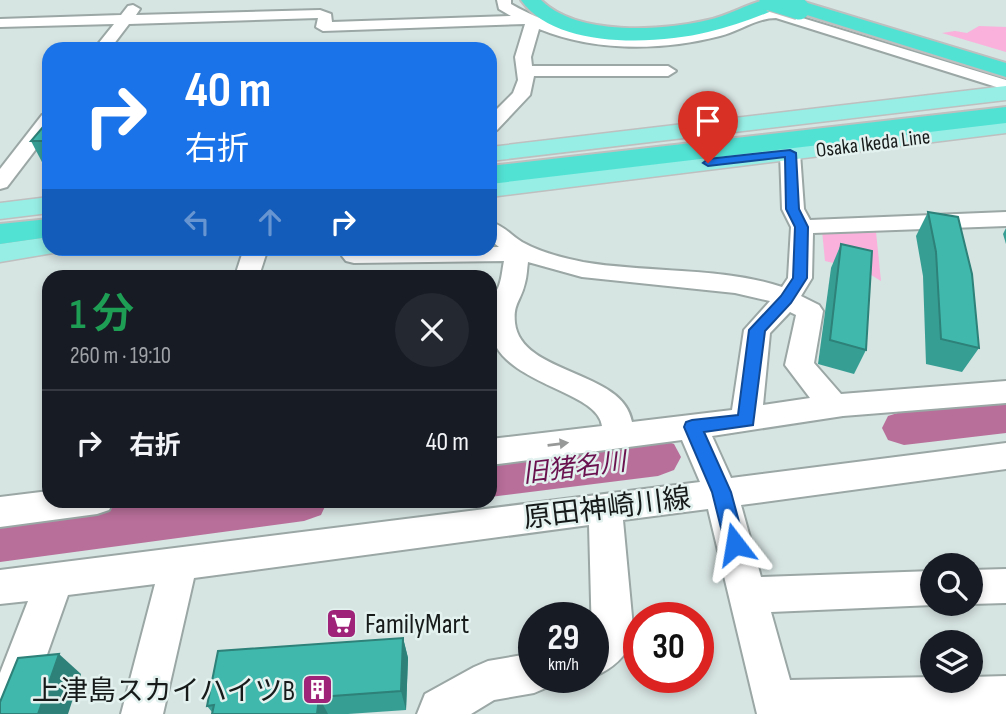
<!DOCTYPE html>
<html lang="ja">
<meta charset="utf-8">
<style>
:root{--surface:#171b24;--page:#242831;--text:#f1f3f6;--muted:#9ea1a6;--line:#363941}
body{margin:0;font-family:"Sofia Sans Condensed","Noto Sans JP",sans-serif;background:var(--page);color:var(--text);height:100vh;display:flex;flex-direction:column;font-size:26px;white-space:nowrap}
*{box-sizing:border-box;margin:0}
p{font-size:23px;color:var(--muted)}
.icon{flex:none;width:38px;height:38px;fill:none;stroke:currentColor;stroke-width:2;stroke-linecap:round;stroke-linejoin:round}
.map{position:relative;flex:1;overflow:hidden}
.sheet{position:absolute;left:42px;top:270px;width:455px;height:238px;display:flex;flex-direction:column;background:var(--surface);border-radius:21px;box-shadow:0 4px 10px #0003}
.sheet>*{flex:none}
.banner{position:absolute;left:42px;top:42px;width:455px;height:214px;border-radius:21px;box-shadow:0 4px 10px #0003;background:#1a73e8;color:#fff;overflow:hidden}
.tools{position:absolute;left:920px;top:553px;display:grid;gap:14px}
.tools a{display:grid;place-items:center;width:63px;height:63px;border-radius:50%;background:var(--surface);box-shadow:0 4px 10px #0003;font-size:35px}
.speed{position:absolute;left:518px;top:602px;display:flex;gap:14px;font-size:35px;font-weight:700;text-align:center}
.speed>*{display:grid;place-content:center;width:91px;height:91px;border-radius:50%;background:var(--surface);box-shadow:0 4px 10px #0003;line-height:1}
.speed small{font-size:18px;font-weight:400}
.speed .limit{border:10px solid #d22;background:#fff;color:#111}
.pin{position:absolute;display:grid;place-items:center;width:60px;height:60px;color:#fff;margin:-72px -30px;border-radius:50% 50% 50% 0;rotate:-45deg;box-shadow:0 0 7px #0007}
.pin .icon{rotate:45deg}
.me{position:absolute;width:77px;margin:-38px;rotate:346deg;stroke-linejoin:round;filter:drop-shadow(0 0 5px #0008)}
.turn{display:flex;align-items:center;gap:24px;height:147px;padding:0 28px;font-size:32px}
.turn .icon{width:91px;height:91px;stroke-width:2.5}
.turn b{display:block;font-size:49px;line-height:60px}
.lanes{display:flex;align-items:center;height:66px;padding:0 28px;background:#0003;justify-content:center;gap:35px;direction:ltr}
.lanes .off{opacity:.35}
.round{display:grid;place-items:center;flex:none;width:74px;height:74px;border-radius:37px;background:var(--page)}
.overview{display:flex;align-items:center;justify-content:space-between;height:119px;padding:0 28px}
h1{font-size:42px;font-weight:600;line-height:52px;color:#1e9e55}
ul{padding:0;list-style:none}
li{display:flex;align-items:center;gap:21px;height:105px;padding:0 28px;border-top:2px solid var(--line)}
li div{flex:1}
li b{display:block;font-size:26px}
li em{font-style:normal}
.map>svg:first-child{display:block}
.green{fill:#fab1db}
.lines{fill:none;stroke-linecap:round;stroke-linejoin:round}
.river{fill:#b86f9a;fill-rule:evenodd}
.minor-casing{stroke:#9aa7a5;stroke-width:4}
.major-casing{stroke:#bebfbf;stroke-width:3}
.highway-casing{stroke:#bebfbf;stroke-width:4}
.minor{fill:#fff;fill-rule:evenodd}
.major{fill:#97eee5;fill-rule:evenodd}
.highway{fill:#52e2d4;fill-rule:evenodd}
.highway-bridge-casing{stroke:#bebfbf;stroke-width:23;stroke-linecap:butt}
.highway-bridge{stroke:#52e2d4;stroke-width:21}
.wall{fill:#379e94}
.shaded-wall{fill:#2d8178}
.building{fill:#40b8ac;stroke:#2d8178;stroke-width:2}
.oneway{fill:#979998}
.route{fill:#1a73e8;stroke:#114b97;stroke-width:2}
.labels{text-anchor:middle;stroke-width:5;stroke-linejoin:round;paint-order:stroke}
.far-street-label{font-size:21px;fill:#171c1b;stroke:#e3f1ef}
.water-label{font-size:26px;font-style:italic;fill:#6a124f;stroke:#e3f1ef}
.near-street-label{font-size:28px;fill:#171c1b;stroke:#e3f1ef}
.near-poi-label{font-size:28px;fill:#171c1b;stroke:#e3f1ef;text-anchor:start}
</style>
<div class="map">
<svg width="1006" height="714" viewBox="0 0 1006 714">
<rect width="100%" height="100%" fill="#d6e4e2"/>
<g class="green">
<path d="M979,26L1006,27V52L942,33L955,31L967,33Z"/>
<path d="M866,229L868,233L876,232L881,281L863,270L825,261L822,230Z"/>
</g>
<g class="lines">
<g class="river">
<path d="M1006,399V433L904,445L888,440L882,428L888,416L904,411Z"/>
<path d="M658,438L674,444L681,457L674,470L658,476L490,497V457Z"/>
<path d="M131,500H328L321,515L304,521L0,562V516Z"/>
</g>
<defs>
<g id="minor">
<path d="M497,0H511V4C572,39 646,47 714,29C735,23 754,9 776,10L1006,80V90L776,18C756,18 738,32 720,36C662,51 595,52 539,29L531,57L532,66H668L676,71L668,76H534L530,95L497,130L490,132V116L513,93L518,80L515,57L525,24L323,31L316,27L318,18L129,24L110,49H94L114,24L0,27V19L121,15L128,6L133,5L140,9L136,15L320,10L331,14L332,22L511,16L499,9Z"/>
<path d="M49,113V132L7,187L0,189V169L42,115Z"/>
<path d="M790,147L797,149L800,153L804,209L810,220L1006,212V226L813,233L812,278L801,296L819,305L823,311L814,363L841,394L1006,381V403L843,416L712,436L731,478L1006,443V469L741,505L761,577L933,571V604H937L933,605L771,612L790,680L933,677V681H971V677L1006,676V714H757L708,509L623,520L634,638C626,657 612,669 593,677L589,525L194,578L163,714H121L155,584L68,595L26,714H0V673L28,601L0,604V570L700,482L682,440L490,465V439L602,426C598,389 496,385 490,328C489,321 488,308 490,301C491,296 496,292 498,288C502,279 502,270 504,261L354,263L346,261L342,256L346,251L354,249L499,247L490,240V222C503,225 511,235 522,242C540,252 563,258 583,262C646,273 723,267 782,287L788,278L791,227L782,209L780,153L783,149ZM528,262L582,277L735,293L770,301L744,330L732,410L632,422C624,370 521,375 515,323C513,303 521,301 525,283C527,276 527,269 528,262ZM790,312L796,315L785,365L810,398L763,405L770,333Z"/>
<path d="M244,248H268L259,276H235Z"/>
<path d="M49,491V500H114L109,510L97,514L0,527V497Z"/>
<path d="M1006,569V603L971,604H969L971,570Z"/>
<path d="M534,653V677H553L548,687L534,693L494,700L471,714H417L425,694L474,667L488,661Z"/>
</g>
<g id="major">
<path d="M1006,86V100L490,161V147Z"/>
<path d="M1006,119V133L490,197V181Z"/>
<path d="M49,197V213L0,219V203Z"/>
<path d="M49,237V248H62L59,252L0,262V244Z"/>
</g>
<g id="highway">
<path d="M521,0H541C577,36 661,31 708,20C727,16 745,5 764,0C773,0 783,0 791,0L789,4C762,15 736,26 708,32C655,45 555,49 521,0Z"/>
<path d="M801,1L1006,63V77L794,11L791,7L794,3Z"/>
<path d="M1006,107V123L490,184V166Z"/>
<path d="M49,219V237L0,244V224Z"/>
</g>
</defs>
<use href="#minor" class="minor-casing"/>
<use href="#major" class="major-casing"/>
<use href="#highway" class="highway-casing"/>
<use href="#minor" class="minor"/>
<use href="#major" class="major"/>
<use href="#highway" class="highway"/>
<defs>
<path id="highway-bridge" d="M770,0L799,9"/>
</defs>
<use href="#highway-bridge" class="highway-bridge-casing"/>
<use href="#highway-bridge" class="highway-bridge"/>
</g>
<g class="wall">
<path d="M31,141H49V163L43,164Z"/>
<path d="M928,212L979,348L962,372L926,364L923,276L916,236Z"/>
<path d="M1006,228V244L1003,234Z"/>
<path d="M841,244L866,350L854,374L818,364L831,268Z"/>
<path d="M403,638L408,658L406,710L348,714H212V712L207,706Z"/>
</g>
<g class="shaded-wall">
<path d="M403,638L408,658L406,710L401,691Z"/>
<path d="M59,654L81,674L68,714H38Z"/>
<path d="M319,697L328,714H317Z"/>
</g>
<g class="building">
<path d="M49,120V141H31Z"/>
<path d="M928,212L958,217L972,274L979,348L941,339L936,252Z"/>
<path d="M841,244L872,251L866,350L830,340Z"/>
<path d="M403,638L401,691L319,697L317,714H212L214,705L207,706L218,651Z"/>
<path d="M59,654L38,714H0V702L18,658Z"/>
</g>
<defs><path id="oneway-solid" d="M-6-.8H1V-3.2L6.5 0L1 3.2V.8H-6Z" transform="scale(1.75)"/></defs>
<use class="oneway" href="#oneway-solid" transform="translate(558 444) rotate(-7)"/>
<path class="route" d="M790,150L796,153L799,209L808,227L807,278L791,303L765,331L753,425L704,432L731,492L745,544L742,550L735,553L728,550L725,544L712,492L684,427L686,422L692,420L738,415L749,330L781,296L793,278L795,227L786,209L785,157L708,166L703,163L708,159Z"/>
<defs>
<symbol id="supermarket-square" viewBox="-11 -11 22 22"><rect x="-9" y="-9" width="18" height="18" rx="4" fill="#9f2378" stroke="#e3f1ef"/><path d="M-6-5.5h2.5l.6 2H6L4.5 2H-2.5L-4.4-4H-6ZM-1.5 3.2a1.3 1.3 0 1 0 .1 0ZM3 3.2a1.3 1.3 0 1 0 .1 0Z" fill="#fff"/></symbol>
<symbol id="building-square" viewBox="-11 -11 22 22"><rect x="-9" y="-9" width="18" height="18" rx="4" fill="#9f2378" stroke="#e3f1ef"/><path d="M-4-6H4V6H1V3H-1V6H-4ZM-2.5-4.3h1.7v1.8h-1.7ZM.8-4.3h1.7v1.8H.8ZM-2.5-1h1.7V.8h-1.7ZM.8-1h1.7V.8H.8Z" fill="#fff"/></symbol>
</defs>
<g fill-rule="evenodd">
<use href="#supermarket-square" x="324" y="606" width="35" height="35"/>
<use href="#building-square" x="300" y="672" width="35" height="35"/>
</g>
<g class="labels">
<g class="far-street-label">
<text transform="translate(873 143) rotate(-7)" y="7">Osaka Ikeda Line</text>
</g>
<g class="water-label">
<text transform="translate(574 467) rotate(-7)" y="9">旧猪名川</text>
</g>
<g class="near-street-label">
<text transform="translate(607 507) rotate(-7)" y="10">原田神崎川線</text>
</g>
<g class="near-poi-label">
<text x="365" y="633">FamilyMart</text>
<text x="295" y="700" text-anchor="end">上津島スカイハイツB</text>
</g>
</g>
</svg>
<div class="tools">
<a><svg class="icon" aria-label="search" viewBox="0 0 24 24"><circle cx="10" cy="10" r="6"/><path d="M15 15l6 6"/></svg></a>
<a><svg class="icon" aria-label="layers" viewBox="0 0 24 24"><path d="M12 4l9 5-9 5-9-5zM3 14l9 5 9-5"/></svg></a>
</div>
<div class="speed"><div>29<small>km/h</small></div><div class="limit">30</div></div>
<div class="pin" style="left:708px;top:163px;background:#d93025"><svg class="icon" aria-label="arrive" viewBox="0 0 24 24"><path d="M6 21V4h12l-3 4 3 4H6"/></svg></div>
<svg class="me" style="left:735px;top:544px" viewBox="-20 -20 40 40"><path d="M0-17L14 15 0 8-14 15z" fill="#1a73e8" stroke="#fff" stroke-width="4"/></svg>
<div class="banner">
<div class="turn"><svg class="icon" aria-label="right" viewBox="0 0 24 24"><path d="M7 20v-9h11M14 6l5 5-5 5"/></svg><div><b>40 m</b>右折</div></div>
<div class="lanes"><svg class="icon off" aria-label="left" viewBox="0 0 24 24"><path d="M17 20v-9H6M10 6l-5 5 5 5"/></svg><svg class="icon off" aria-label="ahead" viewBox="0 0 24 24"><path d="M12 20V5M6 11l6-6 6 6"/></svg><svg class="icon" aria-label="right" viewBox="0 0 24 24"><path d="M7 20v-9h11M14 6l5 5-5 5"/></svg></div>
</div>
<section class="sheet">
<div class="overview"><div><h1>1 分</h1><p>260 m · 19:10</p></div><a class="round"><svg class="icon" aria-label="close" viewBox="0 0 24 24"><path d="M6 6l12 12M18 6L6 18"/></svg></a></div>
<ul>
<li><svg class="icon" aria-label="right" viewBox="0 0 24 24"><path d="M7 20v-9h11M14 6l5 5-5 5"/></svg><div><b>右折</b></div><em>40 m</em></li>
</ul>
</section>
</div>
